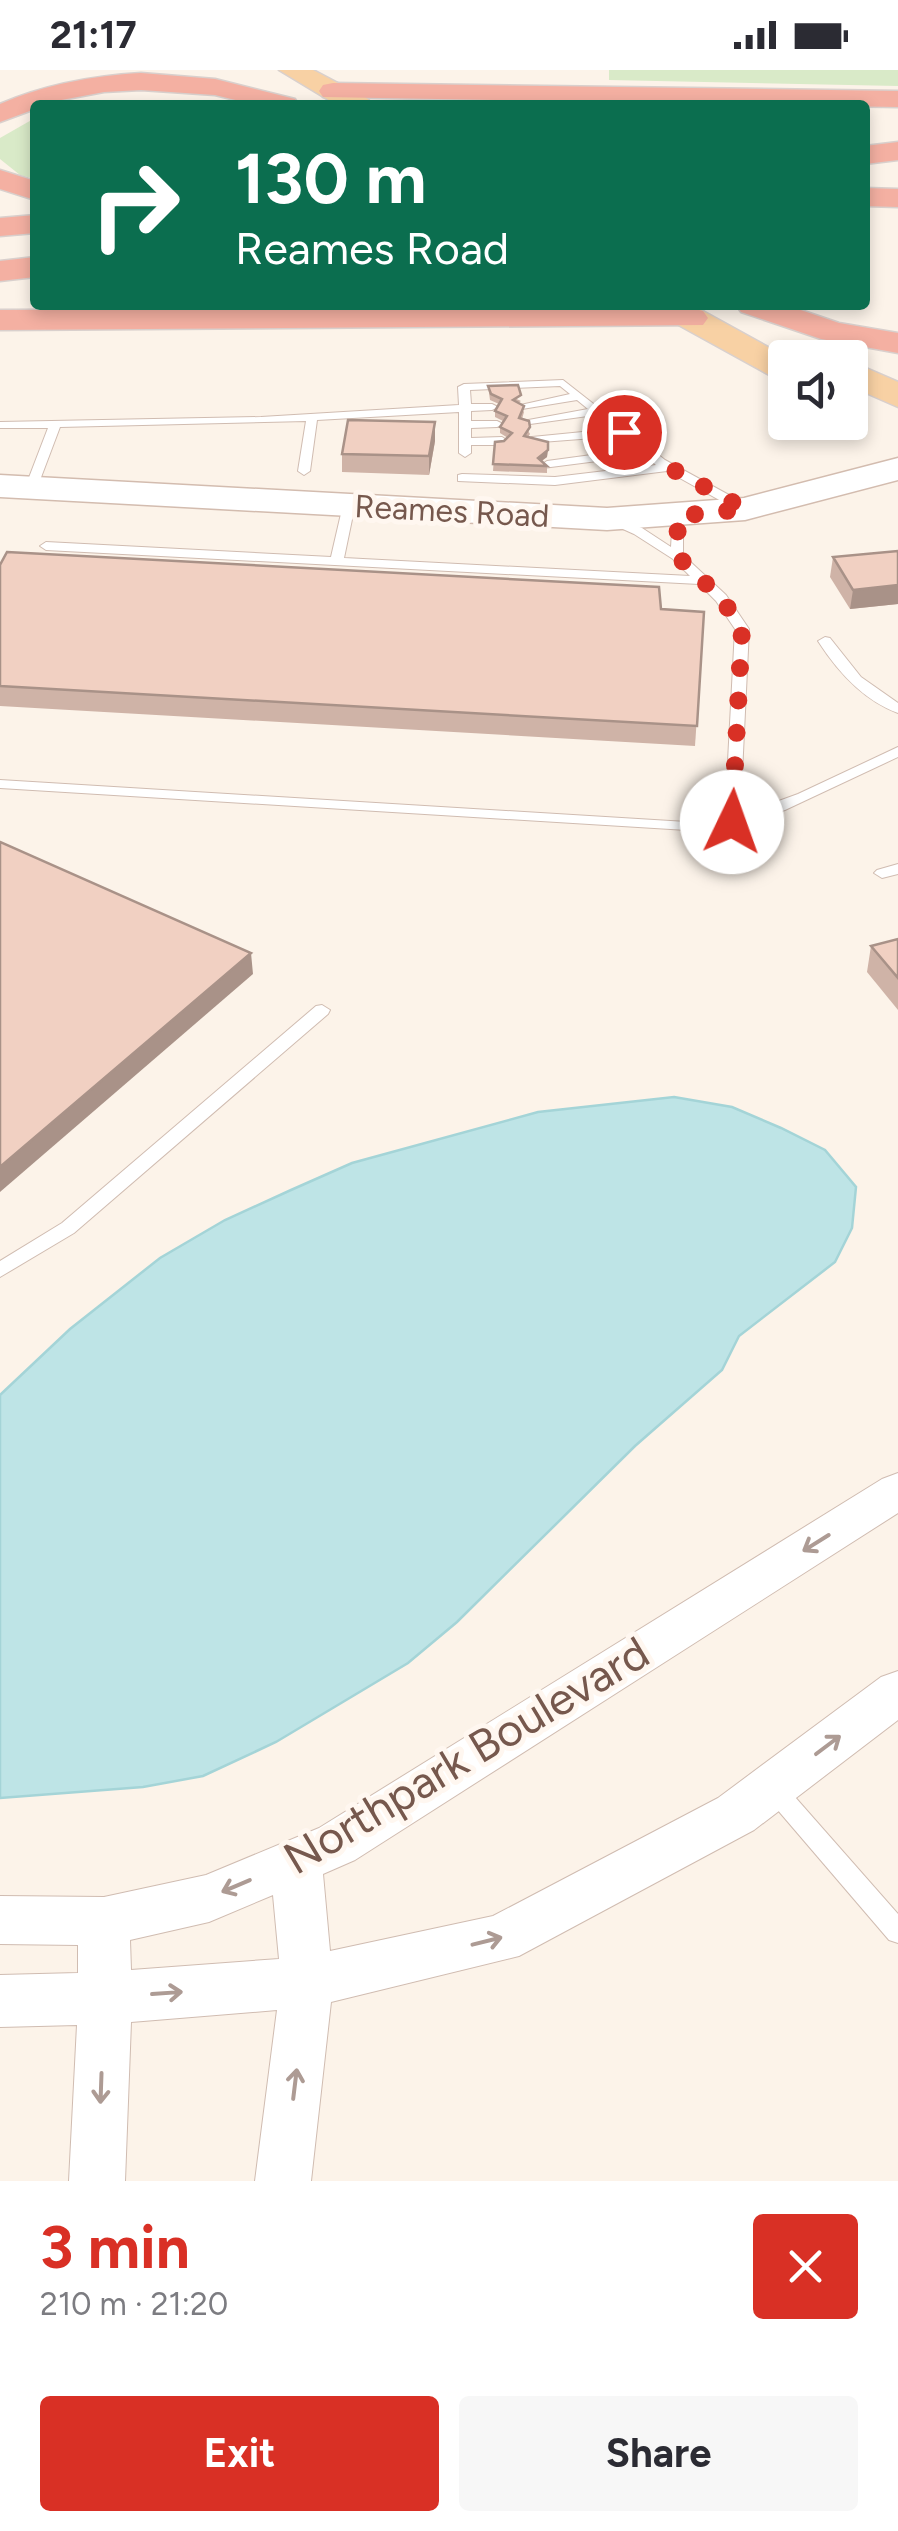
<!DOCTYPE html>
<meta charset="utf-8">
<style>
:root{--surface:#fff;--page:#f7f7f7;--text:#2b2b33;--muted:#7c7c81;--accent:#d93025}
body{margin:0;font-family:Figtree,sans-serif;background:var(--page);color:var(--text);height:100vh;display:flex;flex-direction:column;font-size:38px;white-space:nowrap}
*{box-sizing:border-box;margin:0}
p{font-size:32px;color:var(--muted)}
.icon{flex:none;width:55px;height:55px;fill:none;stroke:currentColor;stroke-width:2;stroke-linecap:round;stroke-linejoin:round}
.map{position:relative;height:2111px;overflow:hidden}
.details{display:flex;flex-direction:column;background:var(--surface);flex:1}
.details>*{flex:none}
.top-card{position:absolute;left:30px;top:30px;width:840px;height:210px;border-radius:10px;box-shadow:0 5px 15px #0003;background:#0b6e4f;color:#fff;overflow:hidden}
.controls{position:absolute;left:768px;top:270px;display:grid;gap:20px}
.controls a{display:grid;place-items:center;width:100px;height:100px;border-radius:10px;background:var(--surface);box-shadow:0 5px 15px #0003;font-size:50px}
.pin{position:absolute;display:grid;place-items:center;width:85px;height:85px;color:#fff;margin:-42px;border:5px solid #fff;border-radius:50%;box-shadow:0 2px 10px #0007}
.me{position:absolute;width:110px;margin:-55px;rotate:3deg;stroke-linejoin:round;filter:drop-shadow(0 0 8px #0008)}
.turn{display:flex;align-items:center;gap:35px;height:210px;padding:0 40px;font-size:45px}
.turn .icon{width:130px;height:130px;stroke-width:2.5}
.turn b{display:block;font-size:70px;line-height:85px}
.round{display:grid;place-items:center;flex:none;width:105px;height:105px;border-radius:10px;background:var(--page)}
.head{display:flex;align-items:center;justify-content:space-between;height:170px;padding:0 40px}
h1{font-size:60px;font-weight:700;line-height:75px;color:var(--accent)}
.action{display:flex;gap:20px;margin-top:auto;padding:20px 40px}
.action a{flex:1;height:115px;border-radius:10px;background:var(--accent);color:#fff;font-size:40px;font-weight:700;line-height:115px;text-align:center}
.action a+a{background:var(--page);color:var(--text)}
.status{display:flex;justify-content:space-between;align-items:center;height:70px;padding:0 50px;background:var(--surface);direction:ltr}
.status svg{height:28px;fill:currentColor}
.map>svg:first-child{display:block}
.green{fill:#d9eac8}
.water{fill:#bee4e6;stroke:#a4d4d7;stroke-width:2.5}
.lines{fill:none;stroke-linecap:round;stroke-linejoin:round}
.lane-casing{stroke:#d0bcb1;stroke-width:2}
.street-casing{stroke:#d0bcb1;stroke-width:2}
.secondary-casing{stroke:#d3bcaf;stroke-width:3}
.primary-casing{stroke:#d9d0cd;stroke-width:3}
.highway-casing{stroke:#d9d0cd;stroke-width:3}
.lane{fill:#fff;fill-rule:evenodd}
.street{fill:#fff;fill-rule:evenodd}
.secondary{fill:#fff;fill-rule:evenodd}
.primary{fill:#f8d1a4;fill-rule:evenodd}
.highway{fill:#f4b0a2;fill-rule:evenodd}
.wall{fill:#cfb3a7}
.shaded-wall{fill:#a99288}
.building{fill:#f1d0c2;stroke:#a99288;stroke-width:2.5}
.oneway{stroke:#ad9b94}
.route{stroke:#d93025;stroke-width:18;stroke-dasharray:0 32.4}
.labels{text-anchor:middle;stroke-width:10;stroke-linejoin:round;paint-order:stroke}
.far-street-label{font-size:32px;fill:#76584d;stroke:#fff7f0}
.near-street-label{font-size:45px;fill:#76584d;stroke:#fff7f0}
</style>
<div class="status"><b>21:17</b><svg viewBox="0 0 49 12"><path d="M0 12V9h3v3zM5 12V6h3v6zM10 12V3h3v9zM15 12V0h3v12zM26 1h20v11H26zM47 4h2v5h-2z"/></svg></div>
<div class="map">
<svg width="898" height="2111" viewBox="0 0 898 2111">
<rect width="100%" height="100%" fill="#fcf3e9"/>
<g class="green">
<path d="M609,0H898V16L609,10Z"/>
<path d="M35,48V109L20,105L0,89V68Z"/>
</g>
<path class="water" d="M674,1027L732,1037L781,1058L825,1080L856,1117L852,1158L835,1192L739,1266L722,1300L635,1376L457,1552L408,1593L276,1672L203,1706L143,1717L0,1728V1325L70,1259L160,1188L225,1150L291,1120L352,1093L538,1042Z"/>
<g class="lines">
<defs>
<g id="lane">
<path d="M563,310L665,390L749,436V442H741L667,401L555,415L458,411V405L462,404L555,407L656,395L644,385L543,398L541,395L547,391L636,379L620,366L528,373V369L532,367L613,359L595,345L523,355V351L588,339L577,330L522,339L516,336L570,324L560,316L470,320L471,334H492L498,337L492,340L471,341V351H497L503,354L497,357L471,358V368L502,367L508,371L502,375H471V383L465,387L459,383V342L317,350L310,401L304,405L298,401L306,351L60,357L37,418L31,422L25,418L48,358H0V352L261,347L459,335L458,317L464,314Z"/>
<path d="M349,431L355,435L344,488L690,506L673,489L634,464L603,450L609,446L642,458L671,477L673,446L683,443V485L726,525L749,559L740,745L798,724L898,677V687L785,740L737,756L703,761L0,718V710L703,753L725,748L735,559L716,531L699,514L46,480L40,476L46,472L331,487L343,435Z"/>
<path d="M825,567L830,568L861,607L898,633V643C863,630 838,602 818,571Z"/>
<path d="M898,794V804L882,808L874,803L877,800Z"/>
<path d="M322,935L330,940L328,944L74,1163L0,1207V1191L62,1153L316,936Z"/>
<path d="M772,1707L780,1710L898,1844V1873L889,1870L764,1724L760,1717L764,1710Z"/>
</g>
<path id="street" d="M898,1403V1443L355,1790L323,1804L330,1881L493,1846L718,1728L881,1607L898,1601V1650L754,1760L519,1886L331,1932L311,2111H255L277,1940L131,1952L125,2111H69L77,1955L0,1957V1905L78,1903V1875L0,1874V1826L104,1827L206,1805L319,1758L882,1409ZM273,1825L279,1889L131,1900L130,1870L209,1852Z"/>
<path id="secondary" d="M898,388V410L745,450L607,460L0,427V405L607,438L744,428Z"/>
<g id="primary">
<path d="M279,0H313L368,29L372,35H337Z"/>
<path d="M650,235H692L788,288H785V311L773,307L655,242Z"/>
<path d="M850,291L898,312V337L850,316Z"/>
</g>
<g id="highway">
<path d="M141,3L215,9L295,29L299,35H256L215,25L141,20L104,22L35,35V39L0,52V34C46,14 92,6 141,3Z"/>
<path d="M333,13L898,21V37L323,27L319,21L323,15Z"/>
<path d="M898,72V90L865,94V76Z"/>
<path d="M0,100L35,111V130L0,119Z"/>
<path d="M865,118L898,119V137L865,136Z"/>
<path d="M35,145V163L0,166V148Z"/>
<path d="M35,187V207L0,211V191Z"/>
<path d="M736,235H786L839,253L898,263V283L821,269L741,242Z"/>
<path d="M691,238L703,241L708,248L703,255L0,260V240Z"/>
</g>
</defs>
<use href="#lane" class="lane-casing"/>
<use href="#street" class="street-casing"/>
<use href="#secondary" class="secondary-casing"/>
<use href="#primary" class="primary-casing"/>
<use href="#highway" class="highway-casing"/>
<use href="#lane" class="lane"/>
<use href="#street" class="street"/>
<use href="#secondary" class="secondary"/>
<use href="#primary" class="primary"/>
<use href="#highway" class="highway"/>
</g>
<g class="wall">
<path d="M488,316L521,331L518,333L524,342L522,349L530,364L528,367L548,372L547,387L542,391L547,396V403L493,401L495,372L504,371L508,368L500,363V357L503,351L495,347V341L499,334L490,330Z"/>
<path d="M435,352V371L429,405L342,402V384Z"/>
<path d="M898,481V534L850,539L830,507L833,487Z"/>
<path d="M0,495L704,542L695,676L0,636Z"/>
<path d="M898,869V940L867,902L871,876Z"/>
</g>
<g class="shaded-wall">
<path d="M435,352V371L429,405V386Z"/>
<path d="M548,380L547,387L537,394L538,388Z"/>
<path d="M898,515V534L850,539L853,520Z"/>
<path d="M251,883L253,904L0,1122V1097Z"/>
</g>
<g class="building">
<path d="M518,315L521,325L513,330L524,336L519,348L529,351L530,357L524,366L548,372V380L538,388L547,396L493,394L495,372L504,371L512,363L500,357L507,346L495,341L502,329L491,324L488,316Z"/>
<path d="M348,350L435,352L429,386L342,384Z"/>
<path d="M898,481V515L853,520L833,487Z"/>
<path d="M7,482L659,517L661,539L704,542L697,656L0,616V495Z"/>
<path d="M0,772L251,883L0,1097Z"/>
<path d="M898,869V908L871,876Z"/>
</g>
<defs><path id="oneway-shaft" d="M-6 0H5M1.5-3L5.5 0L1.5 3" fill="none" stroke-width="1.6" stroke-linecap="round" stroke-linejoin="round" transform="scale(2.5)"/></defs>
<g class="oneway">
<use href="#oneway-shaft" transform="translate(816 1473) rotate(148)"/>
<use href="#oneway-shaft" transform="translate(828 1675) rotate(-37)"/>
<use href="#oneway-shaft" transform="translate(236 1816) rotate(157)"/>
<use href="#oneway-shaft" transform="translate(487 1871) rotate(-14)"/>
<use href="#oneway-shaft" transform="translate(167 1923) rotate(-4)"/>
<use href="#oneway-shaft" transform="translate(295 2014) rotate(-83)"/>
<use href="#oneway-shaft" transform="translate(101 2018) rotate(92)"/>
</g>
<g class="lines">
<path class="route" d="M624,362L661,393L745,439L678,446L677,486L721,528L742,559L732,752"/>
</g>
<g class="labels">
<g class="far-street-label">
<text transform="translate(452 441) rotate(3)" y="11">Reames Road</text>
</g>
<g class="near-street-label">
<text transform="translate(466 1685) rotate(-31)" y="16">Northpark Boulevard</text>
</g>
</g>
</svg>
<div class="controls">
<a><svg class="icon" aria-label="sound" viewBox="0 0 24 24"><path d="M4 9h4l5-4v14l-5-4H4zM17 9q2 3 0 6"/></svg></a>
</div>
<div class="pin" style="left:624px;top:362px;background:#d93025"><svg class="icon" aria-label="arrive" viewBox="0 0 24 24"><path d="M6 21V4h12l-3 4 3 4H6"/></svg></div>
<svg class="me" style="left:732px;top:752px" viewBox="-20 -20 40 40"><circle r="19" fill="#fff"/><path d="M0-13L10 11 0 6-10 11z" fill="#d93025"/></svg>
<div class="top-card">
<div class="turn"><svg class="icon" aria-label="right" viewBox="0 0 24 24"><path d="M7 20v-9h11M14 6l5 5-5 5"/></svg><div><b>130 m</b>Reames Road</div></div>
</div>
</div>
<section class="details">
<div class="head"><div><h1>3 min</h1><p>210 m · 21:20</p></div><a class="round" style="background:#d93025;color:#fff"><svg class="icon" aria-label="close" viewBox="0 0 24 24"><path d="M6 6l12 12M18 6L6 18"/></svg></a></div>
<div class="action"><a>Exit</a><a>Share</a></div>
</section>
